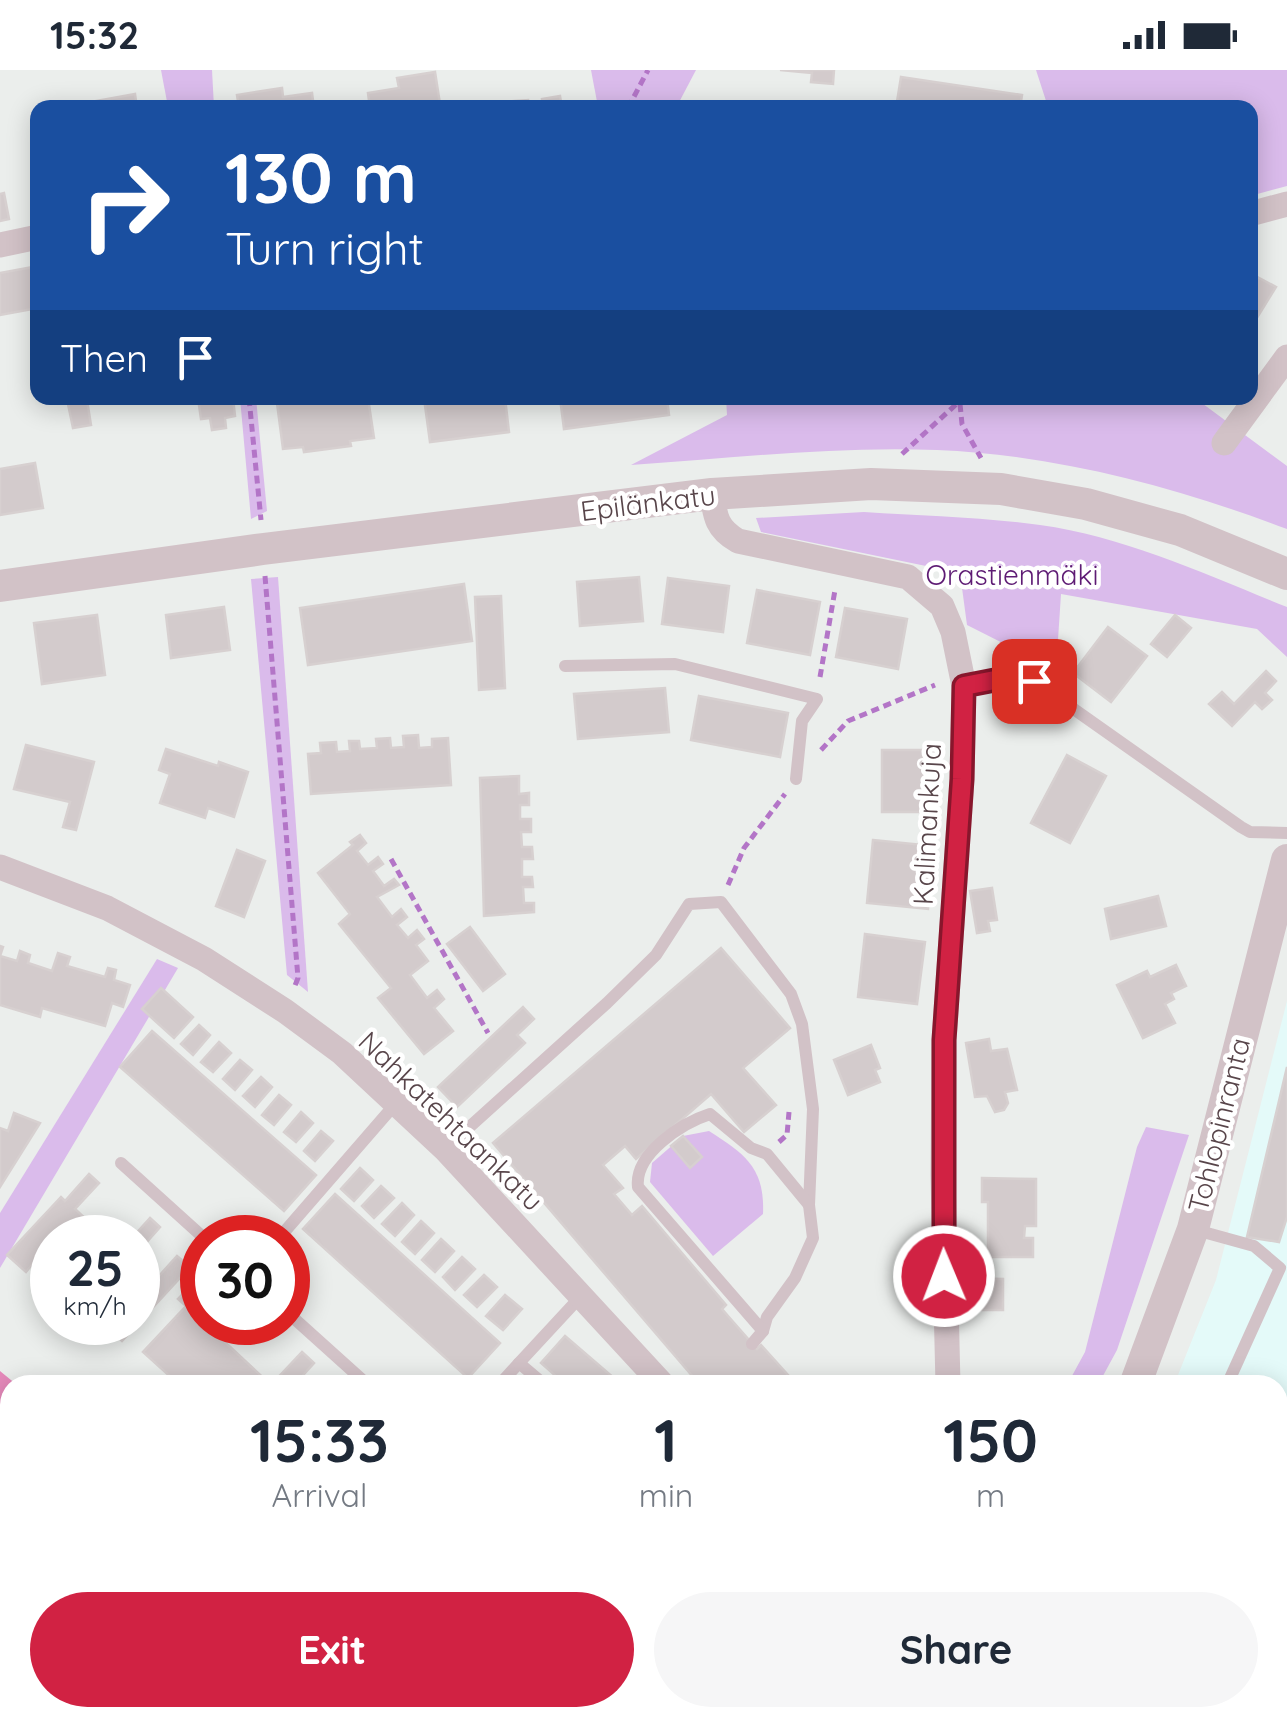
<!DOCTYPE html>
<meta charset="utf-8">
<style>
:root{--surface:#fff;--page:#f6f6f7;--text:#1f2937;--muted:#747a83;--accent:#d12243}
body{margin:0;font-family:Quicksand,sans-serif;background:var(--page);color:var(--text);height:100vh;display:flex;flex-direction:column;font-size:38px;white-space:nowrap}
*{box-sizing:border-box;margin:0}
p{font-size:32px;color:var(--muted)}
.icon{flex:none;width:55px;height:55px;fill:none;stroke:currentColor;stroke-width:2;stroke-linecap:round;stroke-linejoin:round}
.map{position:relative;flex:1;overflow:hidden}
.side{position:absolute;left:0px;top:1305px;width:1288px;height:352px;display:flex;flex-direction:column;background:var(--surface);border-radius:30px 30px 0 0;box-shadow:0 5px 25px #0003}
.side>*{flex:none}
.guide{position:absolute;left:30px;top:30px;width:1228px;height:305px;border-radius:20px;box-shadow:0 5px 25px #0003;background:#1a4fa0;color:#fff;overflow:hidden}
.speed{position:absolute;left:30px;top:1145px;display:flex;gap:20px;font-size:50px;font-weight:700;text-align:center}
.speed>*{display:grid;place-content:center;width:130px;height:130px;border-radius:50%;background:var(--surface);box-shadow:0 5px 25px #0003;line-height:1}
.speed small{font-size:25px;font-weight:400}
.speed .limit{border:15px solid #d22;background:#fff;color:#111}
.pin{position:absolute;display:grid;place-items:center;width:85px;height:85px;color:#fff;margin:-42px;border-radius:20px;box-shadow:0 5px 15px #0006}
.me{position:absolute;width:110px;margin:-55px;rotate:359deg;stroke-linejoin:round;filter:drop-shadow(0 0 8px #0008)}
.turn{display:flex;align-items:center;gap:35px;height:210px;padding:0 30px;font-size:45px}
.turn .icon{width:130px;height:130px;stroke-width:2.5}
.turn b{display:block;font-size:70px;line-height:85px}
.then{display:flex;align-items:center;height:95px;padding:0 30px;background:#0003;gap:20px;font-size:38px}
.eta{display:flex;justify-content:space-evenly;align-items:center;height:170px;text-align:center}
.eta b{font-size:60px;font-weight:700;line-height:70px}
.cta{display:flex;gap:20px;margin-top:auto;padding:20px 30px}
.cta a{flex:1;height:115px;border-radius:60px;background:var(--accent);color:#fff;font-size:40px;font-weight:700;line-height:115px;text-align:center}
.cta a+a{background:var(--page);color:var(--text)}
.status{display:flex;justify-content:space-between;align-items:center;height:70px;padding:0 50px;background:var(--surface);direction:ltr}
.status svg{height:28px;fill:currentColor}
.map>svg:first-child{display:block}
.commercial{fill:#e4faf9}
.green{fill:#dabbeb}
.water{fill:#e68abb}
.building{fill:#d3cbcc;stroke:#d7d0d0;stroke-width:2.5}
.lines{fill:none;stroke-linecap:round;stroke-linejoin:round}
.path{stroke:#b375c7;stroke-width:5;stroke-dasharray:8 5;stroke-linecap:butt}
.service{stroke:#d2c2c7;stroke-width:12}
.minor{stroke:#d2c2c7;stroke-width:25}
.tertiary{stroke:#d2c2c7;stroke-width:32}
.rail{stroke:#b6aeaf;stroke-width:8}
.route-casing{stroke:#88162c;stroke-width:25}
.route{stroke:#d12243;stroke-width:18}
.labels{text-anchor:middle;stroke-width:9;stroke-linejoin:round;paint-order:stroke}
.street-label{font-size:28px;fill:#58454a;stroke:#fff}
.park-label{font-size:28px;fill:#5e1b74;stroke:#fff}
</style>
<div class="status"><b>15:32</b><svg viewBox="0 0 49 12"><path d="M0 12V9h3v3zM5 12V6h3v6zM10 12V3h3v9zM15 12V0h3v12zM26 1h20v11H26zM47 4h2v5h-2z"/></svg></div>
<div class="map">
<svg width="1287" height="1656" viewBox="0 0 1287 1656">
<rect width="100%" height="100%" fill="#ebeeec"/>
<g class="commercial">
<path d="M1287,931V1353L1278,1374V1315H1174L1216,1210Z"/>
<path d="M1012,1648H1158L1081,1656H1022Z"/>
</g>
<g class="green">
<path d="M161,0H212L214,37H168Z"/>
<path d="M591,0H696L676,38L598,37Z"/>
<path d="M1036,0H1287V116L1250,126V38L1048,37Z"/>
<path d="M240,328H256L267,441L251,449Z"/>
<path d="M726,328H1195L1287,396V459C1176,417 1056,385 937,380C835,376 733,388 631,395L727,345Z"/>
<path d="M864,442C922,446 982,447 1040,455C1126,467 1207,505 1287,537V587L1257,559L1061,524L1056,600L967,555L960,503L761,462L756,448Z"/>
<path d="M278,507L308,922L287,905L251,509Z"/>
<path d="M157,889L178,898L0,1198V1143Z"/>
<path d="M1146,1057L1189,1065L1117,1280L1098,1315H1067L1085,1282L1137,1077Z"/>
<path d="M709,1061C745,1084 765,1098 763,1144L713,1186L650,1112L652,1093L683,1066Z"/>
</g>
<path class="water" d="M0,1301L17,1315H10V1648H400L404,1656H0Z"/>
<g class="building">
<path d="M780,0H834L833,14L811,12L812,3Z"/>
<path d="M435,2L440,34L437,38H370L368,23L399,18L397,8Z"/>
<path d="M901,7L1022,25L1020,38H896Z"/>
<path d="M282,18L283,27L312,23L314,38H239L237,25Z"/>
<path d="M135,24L137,38H81L80,34Z"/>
<path d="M560,26L562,38H543L542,29Z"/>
<path d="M528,30V38H491V33Z"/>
<path d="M4,123L9,149L0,151V124Z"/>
<path d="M38,196V238L0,245V203Z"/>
<path d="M1250,203L1276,217L1250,259Z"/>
<path d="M198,328H233L235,346L225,348L226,358L212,360L210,348L201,349Z"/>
<path d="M323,328H368L374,368L350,371L351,376L304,382L303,377L283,379L277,333Z"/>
<path d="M424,328H505L509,362L430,372Z"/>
<path d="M560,328H667L669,345L564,359Z"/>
<path d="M87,330L91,355L73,358L68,334Z"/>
<path d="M35,393L43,438L0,445V399Z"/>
<path d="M639,507L643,551L580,556L577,512Z"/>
<path d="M668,508L729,516L723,562L662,554Z"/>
<path d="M464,514L472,571L308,595L300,538Z"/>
<path d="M757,520L820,532L810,585L747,573Z"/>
<path d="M501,526L505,618L479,620L475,527Z"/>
<path d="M224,537L230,580L171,588L166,545Z"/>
<path d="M845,538L907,549L898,599L836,587Z"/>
<path d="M97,545L105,605L42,614L34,553Z"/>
<path d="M1175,545L1191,558L1167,587L1151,574Z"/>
<path d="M1108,557L1147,586L1111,632L1073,603Z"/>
<path d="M1266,601L1276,611L1265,623L1272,630L1262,639L1255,632L1232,656L1209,634L1222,622L1234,634Z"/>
<path d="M665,618L669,662L578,669L574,624Z"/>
<path d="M699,626L788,643L780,687L691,670Z"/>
<path d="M418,665L419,678L432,677V669L448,668L451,715L311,724L308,684L321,683L320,673L336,672L337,682L350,681L349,671H359L360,679L377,678L376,669L390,668L391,678L404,677L403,666Z"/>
<path d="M26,675L94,692L76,760L63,757L70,732L14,719Z"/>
<path d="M166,679L218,696L219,692L248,702L234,747L208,738L205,748L160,733L170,704L159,700Z"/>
<rect x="882" y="680" width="52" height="62"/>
<path d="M1067,685L1106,706L1070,773L1031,753Z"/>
<path d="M519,706V724L529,723V735H520V749H531V762H521L522,777H532L533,789H522V807H532L533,817H523L524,833H534V842L484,846L480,708Z"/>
<path d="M360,765L366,773L357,781L368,795L378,787L383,794L373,801L384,816L394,809L399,815L377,827L392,847L401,839L407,847L397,855L408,868L417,860L424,869L416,875L428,891L410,905L427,928L437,920L444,929L434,938L453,961L424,984L378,928L391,918L339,854L350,844L318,803L353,775L350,772Z"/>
<path d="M873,770L934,776L928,839L867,833Z"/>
<path d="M237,780L265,791L244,847L216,836Z"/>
<path d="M992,818L997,850L988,851L990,861L977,863L970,821Z"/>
<path d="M1158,826L1166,856L1111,869L1105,839Z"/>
<path d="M470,857L505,904L483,921L447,874Z"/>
<path d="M865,864L925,872L917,934L858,927Z"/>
<path d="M0,876L3,877L0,886L17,891L20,881L30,885L28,893L52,901L58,883L70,887L67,896L105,907L108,898L116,900L114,910L130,915L123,937L112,933L105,956L42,938L40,947L0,935Z"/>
<path d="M721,878L790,958L743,998L776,1035L744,1062L711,1024L636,1089L625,1076L603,1095L623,1118L614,1124L632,1145L642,1136L726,1235L722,1239L728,1246L757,1279L761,1275L797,1315H700L493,1073Z"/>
<path d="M1176,895L1186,916L1171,923L1174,929L1165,934L1175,953L1143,968L1117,915L1147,901L1150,907Z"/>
<path d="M161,918L193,947L174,968L142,939Z"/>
<path d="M523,937L534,949L517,965L525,973L457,1037L438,1017Z"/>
<path d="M199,955L210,965L193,985L181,974Z"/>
<path d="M152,961L316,1105L284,1141L120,997Z"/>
<path d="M989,969L991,981L1007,979L1017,1020L1005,1022L1008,1033L1004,1040L995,1042L987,1026L975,1027L966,973Z"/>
<path d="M219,972L231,983L213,1002L201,992Z"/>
<path d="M871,975L880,998L875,1000L880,1012L848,1025L834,990Z"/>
<path d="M240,990L252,1000L235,1020L223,1009Z"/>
<path d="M1287,997V1147L1279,1172L1247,1167Z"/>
<path d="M261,1007L272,1017L255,1037L243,1026Z"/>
<path d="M279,1025L291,1035L274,1055L262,1045Z"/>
<path d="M301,1042L313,1053L296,1072L284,1062Z"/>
<path d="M14,1043L40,1053L0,1117V1058L8,1061Z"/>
<path d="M321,1061L333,1071L315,1091L304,1081Z"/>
<path d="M683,1066L702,1087L690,1098L671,1076Z"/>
<path d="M360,1098L373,1110L354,1131L341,1119Z"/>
<path d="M89,1104L99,1113L75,1139L106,1168H52V1224L45,1218L52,1209L34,1192L26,1202L7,1185L61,1127L65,1131Z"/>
<path d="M982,1108L1036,1109V1156H1025L1024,1168H1033V1187H988V1132H982Z"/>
<path d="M381,1116L394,1128L374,1148L362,1136Z"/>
<path d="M335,1124L500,1273L468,1308L303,1159Z"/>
<path d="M402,1133L414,1145L395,1166L382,1154Z"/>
<path d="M150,1148L160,1157L138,1182V1168H132Z"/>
<path d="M421,1151L434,1163L415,1184L402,1172Z"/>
<path d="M441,1169L454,1181L435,1202L422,1190Z"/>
<path d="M177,1186L190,1197L122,1271L102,1252H138V1204L150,1216Z"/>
<path d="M462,1187L475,1199L455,1220L443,1207Z"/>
<path d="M484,1205L497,1217L477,1237L464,1225Z"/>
<path d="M199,1207L202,1211V1242L198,1247L271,1315H167L173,1309L143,1282L186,1236L178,1229Z"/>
<path d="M963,1208L1003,1209V1240H964Z"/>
<path d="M505,1225L522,1239L503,1260L486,1246Z"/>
<path d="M565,1266L622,1315H566L541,1293Z"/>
<path d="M302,1282L314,1293L294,1315H271Z"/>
<path d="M514,1648H572L566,1654L568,1656H522Z"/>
<path d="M758,1648H806L813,1656H766Z"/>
</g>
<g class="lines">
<g class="path">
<path d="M628,38L648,0"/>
<path d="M249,328L261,450"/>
<path d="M960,334L962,354L981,388"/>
<path d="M902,384L963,328"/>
<path d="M265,506L298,908L294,918"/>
<path d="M820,607L835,520"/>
<path d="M821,680L848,651L935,615"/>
<path d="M391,789L488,963"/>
<path d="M728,815L744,778L785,724"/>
<path d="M779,1072L787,1065L789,1042"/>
<path d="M1278,1625L1287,1611"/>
<path d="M1258,1656L1263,1648"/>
</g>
<g class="service">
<path d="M565,596L675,594L817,629L802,651L796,709"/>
<path d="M964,616L1005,608L1034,611L1241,757L1250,762L1287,763"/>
<path d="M445,1079L607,933L656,885L689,834L721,832L791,924L802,954L813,1039L809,1135L813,1168L795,1208L767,1247L763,1261L752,1274"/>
<path d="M121,1093L204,1168"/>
<path d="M1196,1160L1254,1176L1280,1198L1227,1315"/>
<path d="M279,1168L397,1032"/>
<path d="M288,1243L368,1315"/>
<path d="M763,1261L638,1117C634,1084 682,1053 710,1044L751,1078L767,1084L809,1135"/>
<path d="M499,1315L519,1293"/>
<path d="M545,1315L519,1293L582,1225"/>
<path d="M624,1648L630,1656"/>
<path d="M857,1648L864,1656"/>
</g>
<g class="minor">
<path d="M1250,144L1287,134"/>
<path d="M0,175L38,167"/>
<path d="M1224,373L1287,287"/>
<path d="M712,424C715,447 717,459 738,471L908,507L942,536L953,562L964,616L962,709L944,971L943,1105L948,1315"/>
<path d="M0,797L107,838L204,889L285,941L342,983L445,1079L663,1315"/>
</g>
<g class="tertiary">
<path d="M0,516L263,479L712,424L871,414L1001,419L1086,434L1180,460L1287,504"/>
<path d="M1135,1315L1193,1159L1287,790"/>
<path d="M967,1656L971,1648"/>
</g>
<g class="rail">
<path d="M1278,1429L1287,1407"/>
<path d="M1177,1656L1181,1648"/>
</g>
</g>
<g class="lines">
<defs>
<path id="route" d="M944,1206V970L962,709L964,616L1005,608L1034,611"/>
</defs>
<use href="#route" class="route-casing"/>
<use href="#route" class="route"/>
</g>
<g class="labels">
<g class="street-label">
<text transform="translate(648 433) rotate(-7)" y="10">Epilänkatu</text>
<text transform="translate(927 754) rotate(-87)" y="10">Kalimankuja</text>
<text transform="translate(451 1051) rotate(44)" y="10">Nahkatehtaankatu</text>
<text transform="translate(1219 1055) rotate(-76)" y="10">Tohlopinranta</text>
</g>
<g class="park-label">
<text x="1012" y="515">Orastienmäki</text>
</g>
</g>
</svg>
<div class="speed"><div>25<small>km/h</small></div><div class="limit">30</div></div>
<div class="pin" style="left:1034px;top:611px;background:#d93025"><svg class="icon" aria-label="arrive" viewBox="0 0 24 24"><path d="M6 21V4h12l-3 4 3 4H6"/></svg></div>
<svg class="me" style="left:944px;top:1206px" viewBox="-20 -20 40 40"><circle r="17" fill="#d12243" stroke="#fff" stroke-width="3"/><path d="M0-11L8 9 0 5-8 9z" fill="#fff"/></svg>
<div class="guide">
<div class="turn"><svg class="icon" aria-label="right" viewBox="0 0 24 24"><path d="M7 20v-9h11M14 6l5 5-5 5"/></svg><div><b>130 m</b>Turn right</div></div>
<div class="then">Then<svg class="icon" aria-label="arrive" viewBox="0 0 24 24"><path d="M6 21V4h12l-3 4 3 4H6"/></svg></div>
</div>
<section class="side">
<div class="eta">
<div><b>15:33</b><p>Arrival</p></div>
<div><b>1</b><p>min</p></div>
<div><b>150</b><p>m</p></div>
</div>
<div class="cta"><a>Exit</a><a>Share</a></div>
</section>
</div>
